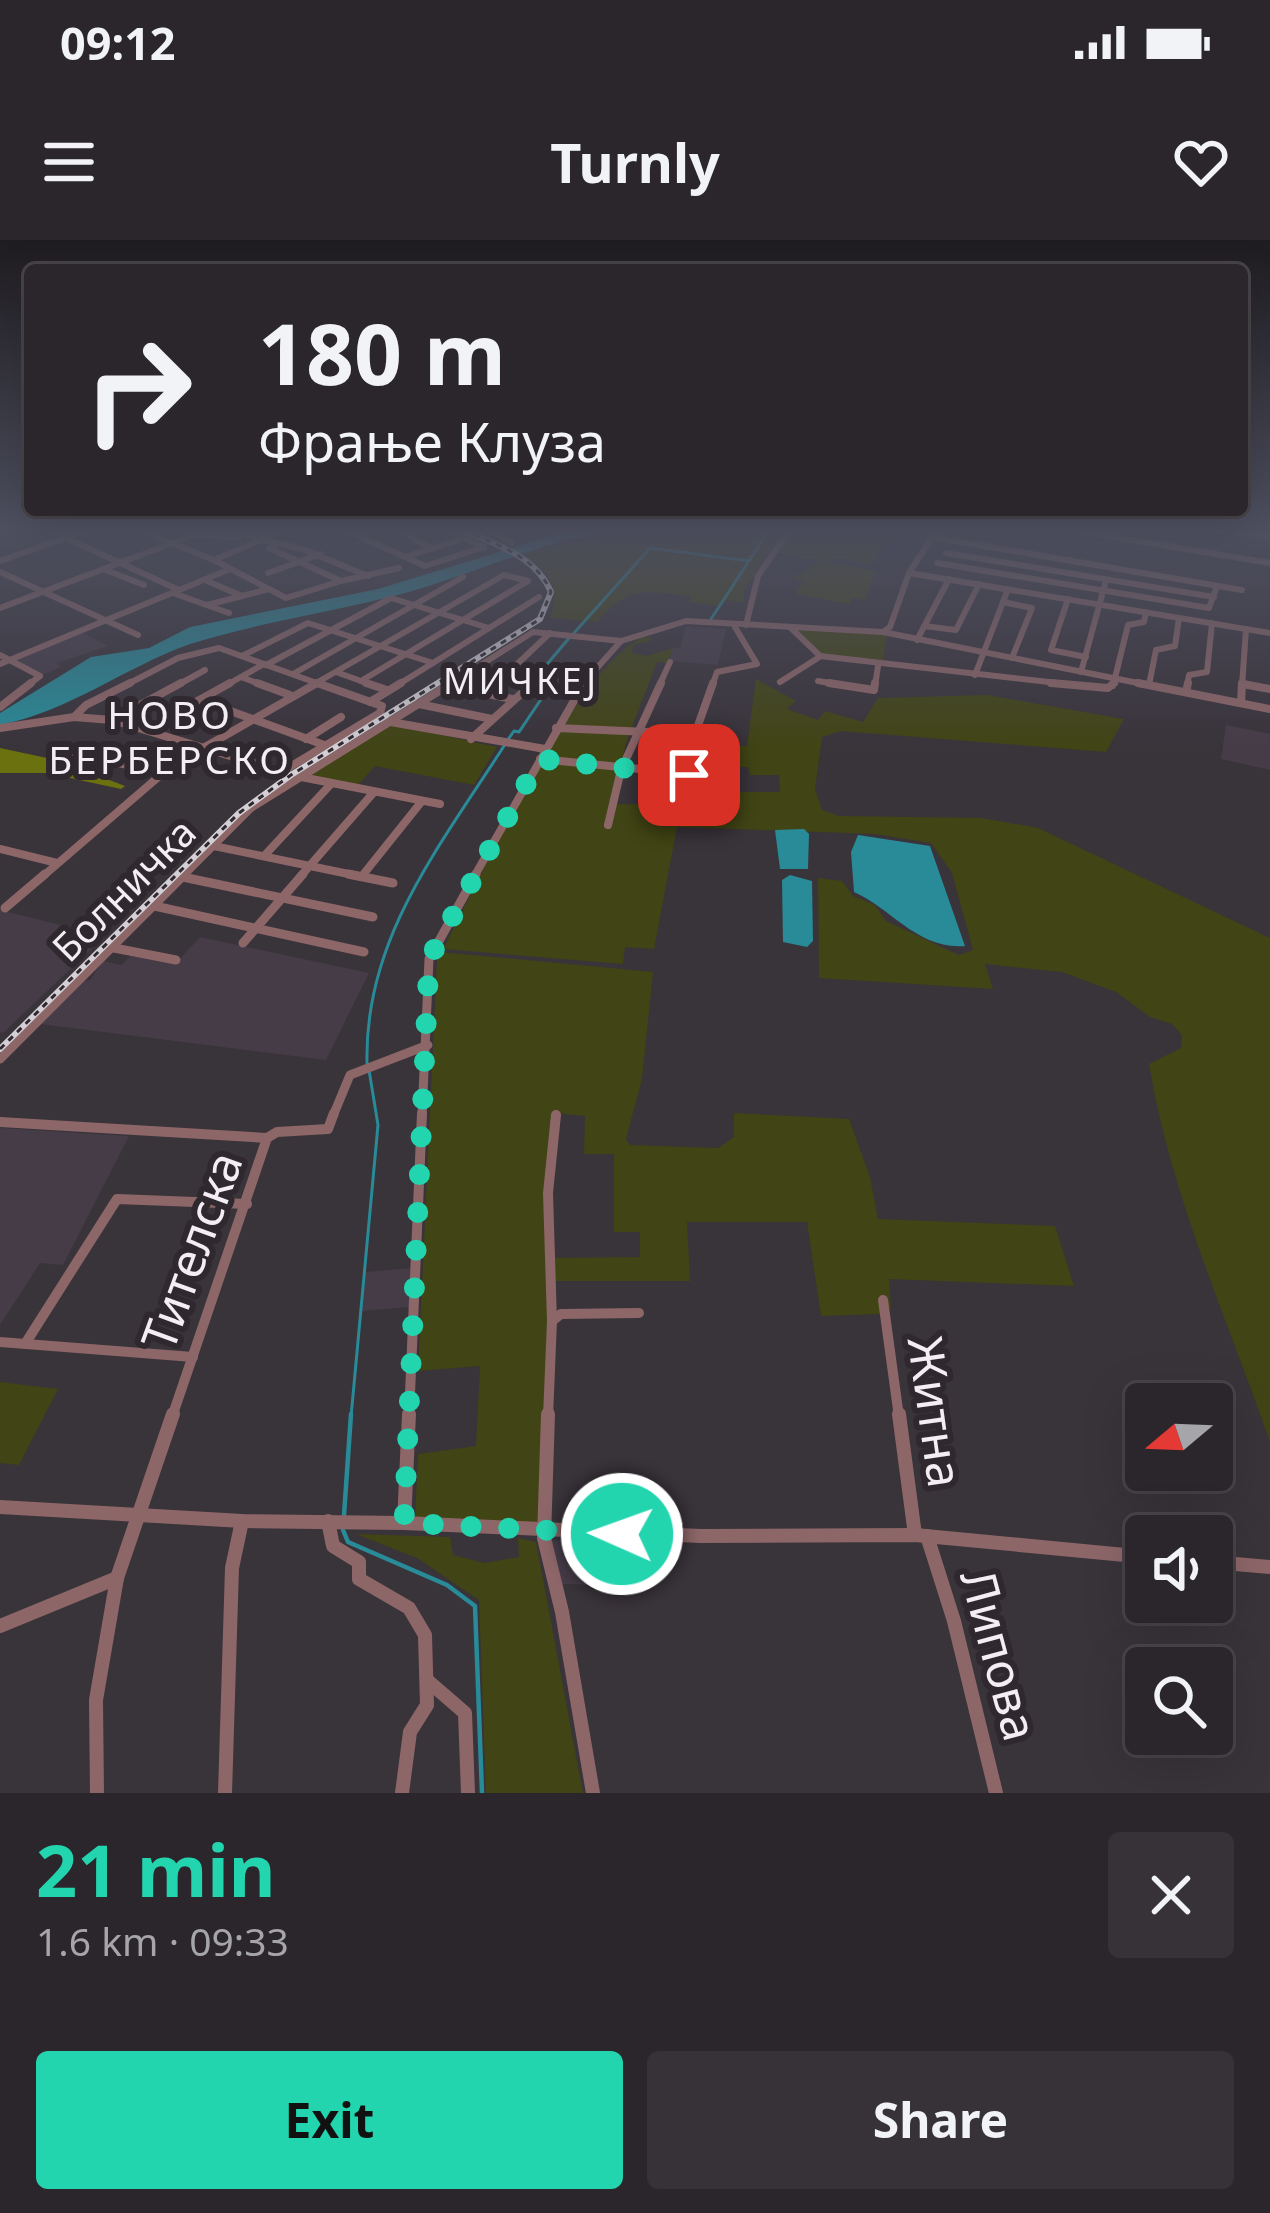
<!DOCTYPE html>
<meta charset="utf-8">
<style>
:root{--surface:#2b262c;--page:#373238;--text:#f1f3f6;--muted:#a6a5a9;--line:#474348;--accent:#23d5af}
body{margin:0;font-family:"Noto Sans",sans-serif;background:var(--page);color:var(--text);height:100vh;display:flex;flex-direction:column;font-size:45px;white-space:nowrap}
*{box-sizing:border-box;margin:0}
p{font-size:39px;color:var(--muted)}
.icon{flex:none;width:66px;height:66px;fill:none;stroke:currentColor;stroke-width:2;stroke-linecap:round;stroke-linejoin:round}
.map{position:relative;height:1553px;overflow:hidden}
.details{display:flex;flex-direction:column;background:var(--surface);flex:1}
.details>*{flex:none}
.hud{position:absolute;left:24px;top:24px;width:1224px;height:252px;border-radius:12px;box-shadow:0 12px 48px #0002,0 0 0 3px var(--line);background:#2b262c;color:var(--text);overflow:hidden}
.needle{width:78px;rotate:251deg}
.tools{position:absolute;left:1125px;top:1143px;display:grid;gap:24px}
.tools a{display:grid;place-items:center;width:108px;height:108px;border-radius:12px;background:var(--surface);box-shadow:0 12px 48px #0002,0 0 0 3px var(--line);font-size:60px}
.pin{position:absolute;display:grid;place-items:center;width:102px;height:102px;color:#fff;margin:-51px;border-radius:24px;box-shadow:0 6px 18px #0006}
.me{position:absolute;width:132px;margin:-66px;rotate:272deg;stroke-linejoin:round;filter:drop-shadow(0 0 9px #0008)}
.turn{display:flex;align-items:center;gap:42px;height:252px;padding:0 36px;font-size:54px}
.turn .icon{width:156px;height:156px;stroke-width:2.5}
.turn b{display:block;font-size:84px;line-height:102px}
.round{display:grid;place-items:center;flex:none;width:126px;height:126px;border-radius:12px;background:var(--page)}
.summary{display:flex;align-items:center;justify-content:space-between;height:204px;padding:0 36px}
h1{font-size:72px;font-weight:700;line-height:90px;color:var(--accent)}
.primary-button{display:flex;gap:24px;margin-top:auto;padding:24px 36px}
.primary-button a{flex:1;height:138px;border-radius:12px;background:var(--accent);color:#111;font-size:48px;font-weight:700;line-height:138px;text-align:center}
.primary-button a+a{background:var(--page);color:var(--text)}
.status{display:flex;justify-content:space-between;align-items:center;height:84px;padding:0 60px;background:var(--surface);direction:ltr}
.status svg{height:33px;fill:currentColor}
header{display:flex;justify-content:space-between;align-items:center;height:156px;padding:0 36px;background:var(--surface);font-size:54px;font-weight:700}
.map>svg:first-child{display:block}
.built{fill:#463c48}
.green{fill:#414414}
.forest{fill:#6c7110}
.water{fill:#298a98}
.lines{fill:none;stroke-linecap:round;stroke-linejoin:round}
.stream-far1{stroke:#298a98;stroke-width:3}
.stream{stroke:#298a98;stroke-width:4.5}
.minor-far4{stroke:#8d6668;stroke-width:6}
.minor-far3{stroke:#8d6668;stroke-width:8}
.minor-far2{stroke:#8d6668;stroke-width:9}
.minor-far1{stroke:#8d6668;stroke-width:10}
.minor{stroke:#8d6668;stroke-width:14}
.rail-casing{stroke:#d3cfd4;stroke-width:6}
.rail{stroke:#2f292f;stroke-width:3;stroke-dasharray:6;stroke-linecap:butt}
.route{stroke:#23d5af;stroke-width:21;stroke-dasharray:0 37.8}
.labels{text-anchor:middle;stroke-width:12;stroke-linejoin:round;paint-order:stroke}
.far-neighbourhood-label{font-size:36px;letter-spacing:3px;fill:#f2eef3;stroke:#2f292f}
.far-quarter-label{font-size:39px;letter-spacing:3px;fill:#f2eef3;stroke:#2f292f}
.street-label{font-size:39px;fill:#f2eef3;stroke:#2f292f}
.near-street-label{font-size:48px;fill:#f2eef3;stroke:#2f292f}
</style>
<div class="status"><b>09:12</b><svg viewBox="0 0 49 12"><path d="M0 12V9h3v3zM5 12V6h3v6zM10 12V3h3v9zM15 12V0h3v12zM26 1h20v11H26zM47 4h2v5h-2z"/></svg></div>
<header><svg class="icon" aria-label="menu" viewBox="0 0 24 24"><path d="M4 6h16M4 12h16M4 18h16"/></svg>Turnly<svg class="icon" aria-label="heart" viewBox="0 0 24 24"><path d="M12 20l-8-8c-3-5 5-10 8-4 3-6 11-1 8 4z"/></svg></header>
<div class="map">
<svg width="1270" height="1553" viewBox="0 0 1270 1553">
<rect width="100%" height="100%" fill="#39333a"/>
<g class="built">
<path d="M686,386L726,389L718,425L669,421L673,408H680Z"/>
<path d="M83,393L108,406L57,423L61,427L42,435L15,421Z"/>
<path d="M1226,485L1270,494V530L1221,519Z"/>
<path d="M0,670L105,696L3,793L0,792Z"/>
<path d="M200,697L369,733L326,820L40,784L84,741L90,740L103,721L122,725L130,716L175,724Z"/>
<path d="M0,888L129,896L63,1025L40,1023L0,1085Z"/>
<path d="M413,1028L411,1067L362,1071L365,1032Z"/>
<path d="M551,1300L644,1301V1346L560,1344Z"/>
</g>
<g class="green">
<path d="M622,292H892L872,325L832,317L829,321L876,331L865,360L853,358L849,364L795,354L804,341L792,338L820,321L768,311L744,351V363L727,360L718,366L689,362L691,356C647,351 628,345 597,382L550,378C563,346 547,331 522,313Z"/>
<path d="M794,389L887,395L882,426L818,414Z"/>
<path d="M646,396L653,400L633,405L632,413L647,416L673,408L668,423L657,422L627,500L605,585L613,564L701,565V572L727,575L733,552H780L779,535H750L748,527H727V519L719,512L720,506H747L756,439L796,461L787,469L818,480L825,471L863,482L878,458L987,455L1124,479L1106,512L841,491L822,497L815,549L822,570L839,576L982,578L1038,588L1270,698V1202C1227,1079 1170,953 1149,824L1181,808L1182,795L1172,784L1150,777L1116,752L1062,732L985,724L993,749L819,738L818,638L842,641L853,656L875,665L886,681L959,715L973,710L952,633L931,603L875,594L677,587L654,709L625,707L623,724L443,709C480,639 579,420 646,396Z"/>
<path d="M386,483L497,507L474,545L375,526L357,546L305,534Z"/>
<path d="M441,712L653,732L642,839L626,899L630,905L718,908L734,897V873L849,879L870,937L878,979L1055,986L1074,1046L889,1039L891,1069H882V1074L821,1076L807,982H687L690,1041H553L550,1018L640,1017V992H614V914H584L585,876L555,873C548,930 540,985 550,1041L539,1284L415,1277L418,1214L476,1206L480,1126L418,1131L437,720Z"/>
<path d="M0,1142L58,1149L19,1225L0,1223Z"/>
<path d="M356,1294L450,1297L453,1315L484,1323L519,1317L518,1298L536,1302L583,1553H486L479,1360L417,1318Z"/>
</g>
<path class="forest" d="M0,508L99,529L106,534L104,538L125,546L121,549L47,533H0Z"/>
<g class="water">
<path d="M565,292H606C536,303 474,334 405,353C334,372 260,382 190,404C125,427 70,471 0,485V473L91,417L149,408L190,387L378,349Z"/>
<path d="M804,589L809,594L808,629H780L775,590Z"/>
<path d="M858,595L930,606L965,706C918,710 891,668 854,652L851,612Z"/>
<path d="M790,635L812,641L813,701L807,707L783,702L782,640Z"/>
</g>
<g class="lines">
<g class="stream-far1">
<path d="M711,379L768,292"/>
<path d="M574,393L650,308L749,321"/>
<path d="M507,501L514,491L519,492L552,443L537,436L570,397"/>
<path d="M367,823C364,699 440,606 504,506"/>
<path d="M351,1177L378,885L369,830"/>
</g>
<g class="stream">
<path d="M344,1275L351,1174"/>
<path d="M343,1290L348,1302L447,1345L475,1366L482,1553"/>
</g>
<g class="minor-far4">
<path d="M53,292L179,350"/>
<path d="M144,292L214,320L286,358L341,341L269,308L277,305"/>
<path d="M233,292L302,309L368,336"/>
<path d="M350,292L425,326L484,307"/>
<path d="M402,292L432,309"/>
<path d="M451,292L484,307"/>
<path d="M494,292L512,303"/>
<path d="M1084,292L1270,323"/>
<path d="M1240,292L1270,297"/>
<path d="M932,297L1242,350"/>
<path d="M946,313L1214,357"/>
<path d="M405,317L465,298"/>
<path d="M214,320L279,292"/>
<path d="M0,321L82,292"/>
<path d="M937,323L1209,368L1217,346"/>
<path d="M103,329L144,345"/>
<path d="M0,332L138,395"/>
<path d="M268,333L321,314"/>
<path d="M909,333L1270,393"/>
<path d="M205,340L242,356"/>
<path d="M341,341L399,328"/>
<path d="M173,353L229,373"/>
<path d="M1068,359L1051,410L1086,417"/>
<path d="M1003,362L1032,368L1012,418"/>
<path d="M207,365L269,349"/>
<path d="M0,368L194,295L239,297"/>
<path d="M746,385L758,336L788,292"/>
<path d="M924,386L956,390L979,344"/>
<path d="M791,388L820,416L1084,446"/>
<path d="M883,392L890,387L909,333L935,293"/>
<path d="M917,400L949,339"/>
<path d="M0,415L40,436L27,446"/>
<path d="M242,416L308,383L433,423"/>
<path d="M0,424L230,329"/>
<path d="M266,425L391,358L489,388"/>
<path d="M336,432L375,446"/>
<path d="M1081,432L1105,344"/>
<path d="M293,434L463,337"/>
<path d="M975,435L1008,349"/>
<path d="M241,437L265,446"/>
<path d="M361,441L528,341"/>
<path d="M818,441L847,446"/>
<path d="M780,442L821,416"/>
<path d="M1243,444L1252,446"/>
<path d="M1149,445L1156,410L1175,406L1179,378"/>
<path d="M124,446L178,418L219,408L325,446"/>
<path d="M176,446L205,430"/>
<path d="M225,446L264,424"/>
<path d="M311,446L504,335L528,341"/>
<path d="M396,446L539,357"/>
<path d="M447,446L533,392L621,401L686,381L883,392L1153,446"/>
<path d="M494,446L550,393"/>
<path d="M530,446L535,441"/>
<path d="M581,446L621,401"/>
<path d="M659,446L670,422"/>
<path d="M712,446L717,432L757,424L735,387"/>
<path d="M875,446L878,426"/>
<path d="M1113,446L1128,385L1144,382L1146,372"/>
<path d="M1187,446L1189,435L1207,432L1212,383"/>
<path d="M1242,446L1246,389"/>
</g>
<g class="minor-far3">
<path d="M257,443L290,455"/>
<path d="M366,443L387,450"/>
<path d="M829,443L874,450L875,443"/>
<path d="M1051,443L1108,448L1114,443"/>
<path d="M1138,443L1270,469"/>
<path d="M1243,444L1270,449"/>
<path d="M444,445L512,459"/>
<path d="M1186,452L1188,443"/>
<path d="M486,453L497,443"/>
<path d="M200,460L327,506"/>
<path d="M370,462L401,443"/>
<path d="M414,463L492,479"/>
<path d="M1241,463L1242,443"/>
<path d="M0,467L31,443"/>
<path d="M74,477L86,465L130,443"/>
<path d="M112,480L181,443"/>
<path d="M385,481L545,509"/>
<path d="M0,488L74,477L112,480L296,536L440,564"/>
<path d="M556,488L695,494L713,443"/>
<path d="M147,489L230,443"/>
<path d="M306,499L341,477"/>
<path d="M471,499L533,443"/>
<path d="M66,513L164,532"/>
<path d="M540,519L710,536"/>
<path d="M283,531L380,473L382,466L317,443"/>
<path d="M608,585L621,530L661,443"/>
<path d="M209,605L363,637"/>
<path d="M0,609L57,623"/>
<path d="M264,616L331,544"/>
<path d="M362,636L422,561"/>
<path d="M42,637L170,527L317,443"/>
<path d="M182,637L251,568L452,443"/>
<path d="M300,637L374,552"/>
<path d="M474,637L584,443"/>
</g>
<g class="minor-far2">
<path d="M348,634L393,643"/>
<path d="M178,636L373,677"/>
<path d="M150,665L364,712"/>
<path d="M5,668L45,634"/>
<path d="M243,703L303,634"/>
<path d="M109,707L176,720"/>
<path d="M0,819L185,634"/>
<path d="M333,876L350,835L428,805"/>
<path d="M422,876L429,719L476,634"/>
</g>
<g class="minor-far1">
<path d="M0,882L267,898"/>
<path d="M883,1060L899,1177"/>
<path d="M552,1081L548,953L556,875"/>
<path d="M0,1102L193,1117"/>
<path d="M25,1104L117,959L247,964"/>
<path d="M172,1177L267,898L277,892L328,889L334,873"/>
<path d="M409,1177L422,873"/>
<path d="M548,1177L552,1081L561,1074L639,1073"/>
</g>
<g class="minor">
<path d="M548,1174L544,1298L562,1372L593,1553"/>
<path d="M899,1174L915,1295"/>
<path d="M0,1267L242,1281L404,1283L409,1174"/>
<path d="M328,1281L333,1306L359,1322V1339L409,1368L425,1395L427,1465L410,1492L402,1553"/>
<path d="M404,1283L701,1296L915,1295L1146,1317"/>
<path d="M927,1296L954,1381L996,1553"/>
<path d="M1212,1322L1270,1327"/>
<path d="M0,1386L117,1338"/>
<path d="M428,1441L465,1473L468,1553"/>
<path d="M97,1553L96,1460L117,1338L173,1174"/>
<path d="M225,1553L232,1328L242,1281"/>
</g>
<defs>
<path id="rail" d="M0,809L239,573L291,535L540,379L551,352C536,317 500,306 467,292"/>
</defs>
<use href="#rail" class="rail-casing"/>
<use href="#rail" class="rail"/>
</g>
<linearGradient id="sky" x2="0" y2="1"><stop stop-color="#1f1c20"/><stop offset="0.57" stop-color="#4e5060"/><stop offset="1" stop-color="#4e5060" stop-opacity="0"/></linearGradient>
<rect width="1270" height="509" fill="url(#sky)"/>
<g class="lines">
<path class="route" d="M622,1294L404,1283L429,719L540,519L689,535"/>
</g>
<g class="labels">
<g class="far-neighbourhood-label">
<text x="521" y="454">МИЧКЕЈ</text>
</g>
<g class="far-quarter-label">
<text x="170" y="489">НОВО<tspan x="170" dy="45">БЕРБЕРСКО</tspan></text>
</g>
<g class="street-label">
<text transform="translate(124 650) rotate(-45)" y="14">Болничка</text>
</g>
<g class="near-street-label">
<text transform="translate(192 1011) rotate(-70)" y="17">Тителска</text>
<text transform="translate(935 1172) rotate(82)" y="17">Житна</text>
<text transform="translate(999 1415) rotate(75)" y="17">Липова</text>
</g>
</g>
</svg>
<div class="tools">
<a><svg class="needle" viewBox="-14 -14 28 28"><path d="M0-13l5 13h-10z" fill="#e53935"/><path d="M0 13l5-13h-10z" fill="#a6a5a9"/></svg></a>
<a><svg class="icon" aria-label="sound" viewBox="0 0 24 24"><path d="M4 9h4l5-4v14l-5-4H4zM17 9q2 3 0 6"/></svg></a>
<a><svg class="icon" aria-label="search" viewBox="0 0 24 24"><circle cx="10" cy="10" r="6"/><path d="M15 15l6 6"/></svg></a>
</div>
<div class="pin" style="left:689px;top:535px;background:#d93025"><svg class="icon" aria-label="arrive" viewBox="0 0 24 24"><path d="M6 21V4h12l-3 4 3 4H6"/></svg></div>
<svg class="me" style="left:622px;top:1294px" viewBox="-20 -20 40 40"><circle r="17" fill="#23d5af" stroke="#fff" stroke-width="3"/><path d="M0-11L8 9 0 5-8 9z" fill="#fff"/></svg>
<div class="hud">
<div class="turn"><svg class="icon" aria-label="right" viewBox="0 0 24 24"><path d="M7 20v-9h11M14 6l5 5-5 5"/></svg><div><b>180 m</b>Фрање Клуза</div></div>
</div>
</div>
<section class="details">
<div class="summary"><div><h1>21 min</h1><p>1.6 km · 09:33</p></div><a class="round"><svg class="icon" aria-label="close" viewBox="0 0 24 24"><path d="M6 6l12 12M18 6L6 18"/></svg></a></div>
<div class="primary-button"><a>Exit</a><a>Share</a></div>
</section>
